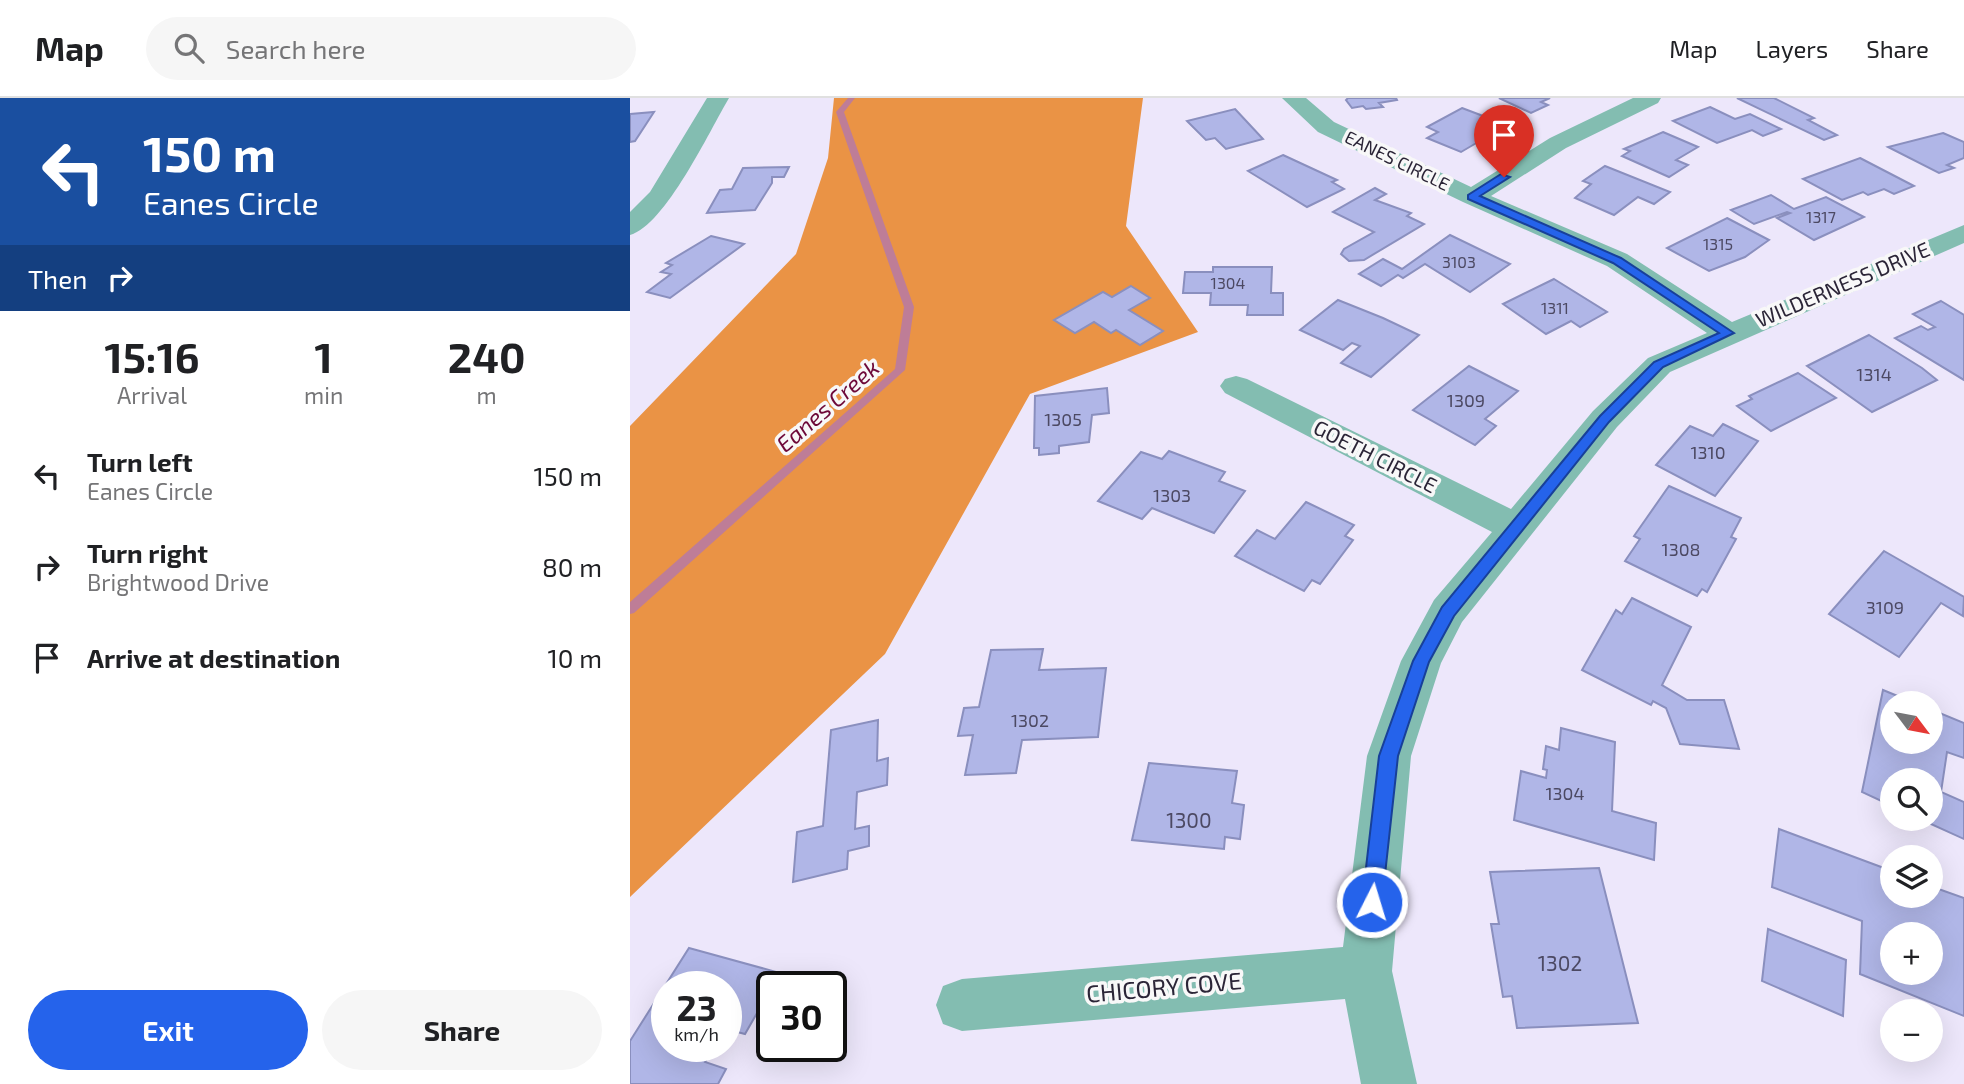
<!DOCTYPE html>
<meta charset="utf-8">
<style>
:root{--surface:#fff;--page:#f6f6f6;--text:#202124;--muted:#757577;--line:#e0e0e0;--accent:#2563eb}
body{margin:0;font-family:"Exo 2",sans-serif;background:var(--page);color:var(--text);height:100vh;display:flex;flex-direction:column;font-size:26px;white-space:nowrap}
*{box-sizing:border-box;margin:0}
p{font-size:23px;color:var(--muted)}
.icon{flex:none;width:38px;height:38px;fill:none;stroke:currentColor;stroke-width:2;stroke-linecap:round;stroke-linejoin:round}
.map{position:relative;flex:1;overflow:hidden}
.panel{display:flex;flex-direction:column;background:var(--surface);width:630px}
.panel>*{flex:none}
.top-card{background:#1a4fa0;color:#fff;overflow:hidden}
.needle{width:46px;rotate:122deg}
.buttons{position:absolute;left:1250px;top:593px;display:grid;gap:14px}
.buttons a{display:grid;place-items:center;width:63px;height:63px;border-radius:50%;background:var(--surface);box-shadow:0 7px 28px #0002;font-size:35px}
.speed{position:absolute;left:21px;top:873px;display:flex;gap:14px;font-size:35px;font-weight:700;text-align:center}
.speed>*{display:grid;place-content:center;width:91px;height:91px;border-radius:50%;background:var(--surface);box-shadow:0 7px 28px #0002;line-height:1}
.speed small{font-size:18px;font-weight:400}
.speed .limit{border:4px solid #111;border-radius:10px;background:#fff;color:#111}
.pin{position:absolute;display:grid;place-items:center;width:60px;height:60px;color:#fff;margin:-72px -30px;border-radius:50% 50% 50% 0;rotate:-45deg;box-shadow:0 0 7px #0007}
.pin .icon{rotate:45deg}
.me{position:absolute;width:77px;margin:-38px;rotate:5deg;stroke-linejoin:round;filter:drop-shadow(0 0 5px #0008)}
.turn{display:flex;align-items:center;gap:24px;height:147px;padding:0 28px;font-size:32px}
.turn .icon{width:91px;height:91px;stroke-width:2.5}
.turn b{display:block;font-size:49px;line-height:60px}
.then{display:flex;align-items:center;height:66px;padding:0 28px;background:#0003;gap:14px;font-size:26px}
.eta{display:flex;justify-content:space-evenly;align-items:center;height:119px;text-align:center}
.eta b{font-size:42px;font-weight:700;line-height:49px}
.primary-button{display:flex;gap:14px;margin-top:auto;padding:14px 28px}
.primary-button a{flex:1;height:80px;border-radius:42px;background:var(--accent);color:#fff;font-size:28px;font-weight:700;line-height:80px;text-align:center}
.primary-button a+a{background:var(--page);color:var(--text)}
ul{padding:0;list-style:none}
li{display:flex;align-items:center;gap:21px;height:91px;padding:0 28px}
li div{flex:1}
li b{display:block;font-size:26px}
li em{font-style:normal}
header{display:flex;align-items:center;gap:42px;box-sizing:border-box;height:98px;padding:0 35px;background:var(--surface);border-bottom:2px solid var(--line)}
header strong{font-size:33px}
nav{display:flex;gap:38px;margin-inline-start:auto;font-size:24px}
.search{width:490px;height:63px;background:var(--page);display:flex;align-items:center;gap:18px;box-sizing:border-box;padding:0 24px;border-radius:38px;color:var(--muted);font-size:26px}
main{display:flex;flex:1;min-height:0}
.map>svg:first-child{display:block}
.forest{fill:#ea9345}
.lines{fill:none;stroke-linecap:round;stroke-linejoin:round}
.stream{fill:#be7d97;fill-rule:evenodd}
.building{fill:#b0b6e7;stroke:#8a8fbe;stroke-width:2;fill-rule:evenodd}
.minor{fill:#83bdb1;fill-rule:evenodd}
.route{fill:#2563eb;stroke:#184099;stroke-width:2}
.labels{text-anchor:middle;stroke-width:7;stroke-linejoin:round;paint-order:stroke}
.far-number-label{font-size:16px;fill:#4c4963}
.far-street-label{font-size:18px;fill:#2b2537;stroke:#f8f8f8}
.number-label{font-size:18px;fill:#4c4963}
.street-label{font-size:21px;fill:#2b2537;stroke:#f8f8f8}
.near-number-label{font-size:21px;fill:#4c4963}
.water-label{font-size:23px;font-style:italic;fill:#6d0838;stroke:#f8f8f8}
.near-street-label{font-size:24px;fill:#2b2537;stroke:#f8f8f8}
</style>
<header>
<strong>Map</strong>
<div class="search"><svg class="icon" aria-label="search" viewBox="0 0 24 24"><circle cx="10" cy="10" r="6"/><path d="M15 15l6 6"/></svg>Search here</div>
<nav><a>Map</a><a>Layers</a><a>Share</a></nav>
</header>
<main>
<section class="panel">
<div class="top-card">
<div class="turn"><svg class="icon" aria-label="left" viewBox="0 0 24 24"><path d="M17 20v-9H6M10 6l-5 5 5 5"/></svg><div><b>150 m</b>Eanes Circle</div></div>
<div class="then">Then<svg class="icon" aria-label="right" viewBox="0 0 24 24"><path d="M7 20v-9h11M14 6l5 5-5 5"/></svg></div>
</div>
<div class="eta">
<div><b>15:16</b><p>Arrival</p></div>
<div><b>1</b><p>min</p></div>
<div><b>240</b><p>m</p></div>
</div>
<ul>
<li><svg class="icon" aria-label="left" viewBox="0 0 24 24"><path d="M17 20v-9H6M10 6l-5 5 5 5"/></svg><div><b>Turn left</b><p>Eanes Circle</p></div><em>150 m</em></li>
<li><svg class="icon" aria-label="right" viewBox="0 0 24 24"><path d="M7 20v-9h11M14 6l5 5-5 5"/></svg><div><b>Turn right</b><p>Brightwood Drive</p></div><em>80 m</em></li>
<li><svg class="icon" aria-label="arrive" viewBox="0 0 24 24"><path d="M6 21V4h12l-3 4 3 4H6"/></svg><div><b>Arrive at destination</b></div><em>10 m</em></li>
</ul>
<div class="primary-button"><a>Exit</a><a>Share</a></div>
</section>
<div class="map">
<svg width="1334" height="986" viewBox="0 0 1334 986">
<rect width="100%" height="100%" fill="#ede7fb"/>
<path class="forest" d="M204,0H513L496,128L568,234L400,296L255,556L0,799V328L166,156L198,60Z"/>
<g class="lines">
<path class="stream" d="M218,0H225L214,14L284,209L275,272L4,515L0,516V504L265,271L274,209L206,14Z"/>
</g>
<g class="building">
<path d="M718,0H766L767,2L749,5L753,9L736,11L733,8L722,10L716,2Z"/>
<path d="M869,0H920L911,4L918,7L901,15Z"/>
<path d="M1107,0H1144L1184,20L1178,22L1207,37L1194,42Z"/>
<path d="M1080,9L1105,21L1120,16L1151,31L1133,38L1122,32L1087,45L1043,23Z"/>
<path d="M832,10L877,27L831,54L797,40L808,34L797,29Z"/>
<path d="M605,11L633,41L596,51L585,40L576,42L557,23Z"/>
<path d="M24,14L5,43L0,44V16Z"/>
<path d="M1033,34L1068,49L1046,62L1058,67L1039,79L992,58L1000,53L994,51Z"/>
<path d="M1313,35L1334,44V60L1317,67L1324,70L1309,75L1258,49Z"/>
<path d="M653,57L707,82L702,84L714,91L677,109L618,73Z"/>
<path d="M1230,60L1284,88L1264,96L1254,91L1238,97L1233,94L1212,102L1173,81Z"/>
<path d="M975,68L1040,94L1024,106L1008,99L984,117L945,100L961,86L953,83Z"/>
<path d="M159,69L154,79H142V85L125,112L77,115L90,92L102,91L113,70Z"/>
<path d="M745,90L756,96L745,102L781,115L777,118L794,126L734,162L719,163L711,156L714,151L744,134L703,114Z"/>
<path d="M1141,97L1164,111L1196,99L1234,119L1184,142L1147,120L1160,115L1157,114L1124,126L1101,112Z"/>
<path d="M1097,120L1139,142L1115,159L1079,173L1037,150Z"/>
<path d="M820,137L880,166L840,194L795,166L773,180L768,177L751,188L729,176L753,161L772,171Z"/>
<path d="M81,138L114,146L40,200L17,194L41,176L31,174L42,167L36,165Z"/>
<path d="M583,169H642L641,195H653V217H617L618,207H580L581,195H553L555,174H583Z"/>
<path d="M924,181L977,214L950,229L941,223L916,236L873,206Z"/>
<path d="M501,188L520,200L499,212L533,233L510,247L486,232L481,235L464,224L445,235L424,222L473,194L482,199Z"/>
<path d="M708,202L753,220L789,237L741,279L711,265L730,248L722,245L713,252L670,232Z"/>
<path d="M1311,203L1334,217V282L1265,240L1291,228L1298,232L1305,229L1283,216Z"/>
<path d="M1239,237L1292,270L1307,282L1242,314L1177,268Z"/>
<path d="M839,268L888,293L855,321L866,328L845,347L783,312Z"/>
<path d="M1168,275L1206,300L1141,333L1107,308L1122,301L1119,298Z"/>
<path d="M477,290L479,315L462,317L459,344L429,348V355L409,357V350H404L405,298Z"/>
<path d="M1093,326L1128,343L1085,398L1026,367L1060,328L1083,338Z"/>
<path d="M539,353L595,374L589,383L615,393L584,435L522,410L512,421L468,403L511,354L532,361Z"/>
<path d="M1039,388L1111,420L1101,439L1106,441L1077,494L1072,491L1067,498L995,463L1010,441L1004,438Z"/>
<path d="M676,404L724,427L715,438L723,442L690,486L682,482L674,493L605,458L627,432L645,441Z"/>
<path d="M1254,453L1334,499L1333,518L1311,505L1269,559L1199,516Z"/>
<path d="M1002,500L1061,529L1032,587L1057,602H1094L1109,651L1050,646L1036,610L1023,603L1021,607L952,572L986,512L992,516Z"/>
<path d="M413,551L409,572L476,570L468,639L392,642L386,675L335,677L343,637L328,638L334,610L349,609L361,552Z"/>
<path d="M1253,592L1287,606H1262V644H1300V611L1334,625V660L1317,654L1311,694L1334,704V741L1290,721H1300V682H1262V708L1232,694Z"/>
<path d="M248,622L247,663L258,660L257,687L227,694L225,731L239,728V748L218,753L217,771L163,784L167,734L193,728L201,632Z"/>
<path d="M931,630L985,644L982,713L1026,725L1024,762L884,722L891,673L916,680L917,672L913,671L916,648L929,652Z"/>
<path d="M519,665L607,673L602,705L614,707L610,741L595,739L594,751L502,742Z"/>
<path d="M1149,731L1262,773V798H1300V788L1334,800V918L1230,876L1232,823L1142,789ZM1262,836H1300V875H1262Z"/>
<path d="M969,770L1008,925L887,930L882,898L873,899L861,826H869L860,774Z"/>
<path d="M1138,831L1216,862L1213,918L1132,883Z"/>
<path d="M59,850L150,875L115,936L96,931V889H37V948H84L75,964L96,971L88,986H0V943Z"/>
</g>
<g class="lines">
<g class="minor">
<path d="M77,0H99C80,32 35,128 0,137V114L20,94Z"/>
<path d="M652,0H676L704,24L841,89L920,40L1003,0H1031L1028,5L936,50L861,98L997,156L1102,224L1334,127V145L1040,274L987,329L832,524L811,565L781,658L762,873L787,986H731L715,901L332,933L313,926L306,907L313,888L332,881L713,849L737,658L771,563L804,502L862,434L595,295L590,288L595,281L606,278L617,281L881,411L963,313L1018,260L1077,235L977,168L833,104L688,34Z"/>
</g>
</g>
<path class="route" d="M871,76L880,79L850,98L991,160L1104,235L1033,269L979,324L824,518L799,564L768,658L752,804L749,811L742,814L735,811L732,804L749,658L783,563L812,509L970,318L1024,264L1089,235L983,165L838,101V97Z"/>
<g class="labels">
<g class="far-number-label">
<text x="1191" y="125">1317</text>
<text x="1088" y="152">1315</text>
<text x="829" y="170">3103</text>
<text x="598" y="191">1304</text>
<text x="925" y="216">1311</text>
</g>
<g class="far-street-label">
<text transform="translate(767 63) rotate(26)" y="6">EANES CIRCLE</text>
</g>
<g class="number-label">
<text x="1244" y="283">1314</text>
<text x="836" y="309">1309</text>
<text x="433" y="328">1305</text>
<text x="1078" y="361">1310</text>
<text x="542" y="404">1303</text>
<text x="1051" y="458">1308</text>
<text x="1255" y="516">3109</text>
<text x="400" y="629">1302</text>
<text x="935" y="702">1304</text>
</g>
<g class="street-label">
<text transform="translate(1213 187) rotate(-23)" y="7">WILDERNESS DRIVE</text>
<text transform="translate(745 359) rotate(27)" y="7">GOETH CIRCLE</text>
</g>
<g class="near-number-label">
<text x="559" y="730">1300</text>
<text x="930" y="873">1302</text>
</g>
<g class="water-label">
<text transform="translate(198 308) rotate(-41)" y="8">Eanes Creek</text>
</g>
<g class="near-street-label">
<text transform="translate(534 890) rotate(-5)" y="8">CHICORY COVE</text>
</g>
</g>
</svg>
<div class="buttons">
<a><svg class="needle" viewBox="-14 -14 28 28"><path d="M0-13l5 13h-10z" fill="#e53935"/><path d="M0 13l5-13h-10z" fill="#757577"/></svg></a>
<a><svg class="icon" aria-label="search" viewBox="0 0 24 24"><circle cx="10" cy="10" r="6"/><path d="M15 15l6 6"/></svg></a>
<a><svg class="icon" aria-label="layers" viewBox="0 0 24 24"><path d="M12 4l9 5-9 5-9-5zM3 14l9 5 9-5"/></svg></a>
<a>+</a>
<a>−</a>
</div>
<div class="speed"><div>23<small>km/h</small></div><div class="limit">30</div></div>
<div class="pin" style="left:874px;top:79px;background:#d93025"><svg class="icon" aria-label="arrive" viewBox="0 0 24 24"><path d="M6 21V4h12l-3 4 3 4H6"/></svg></div>
<svg class="me" style="left:742px;top:804px" viewBox="-20 -20 40 40"><circle r="17" fill="#2563eb" stroke="#fff" stroke-width="3"/><path d="M0-11L8 9 0 5-8 9z" fill="#fff"/></svg>
</div>
</main>
